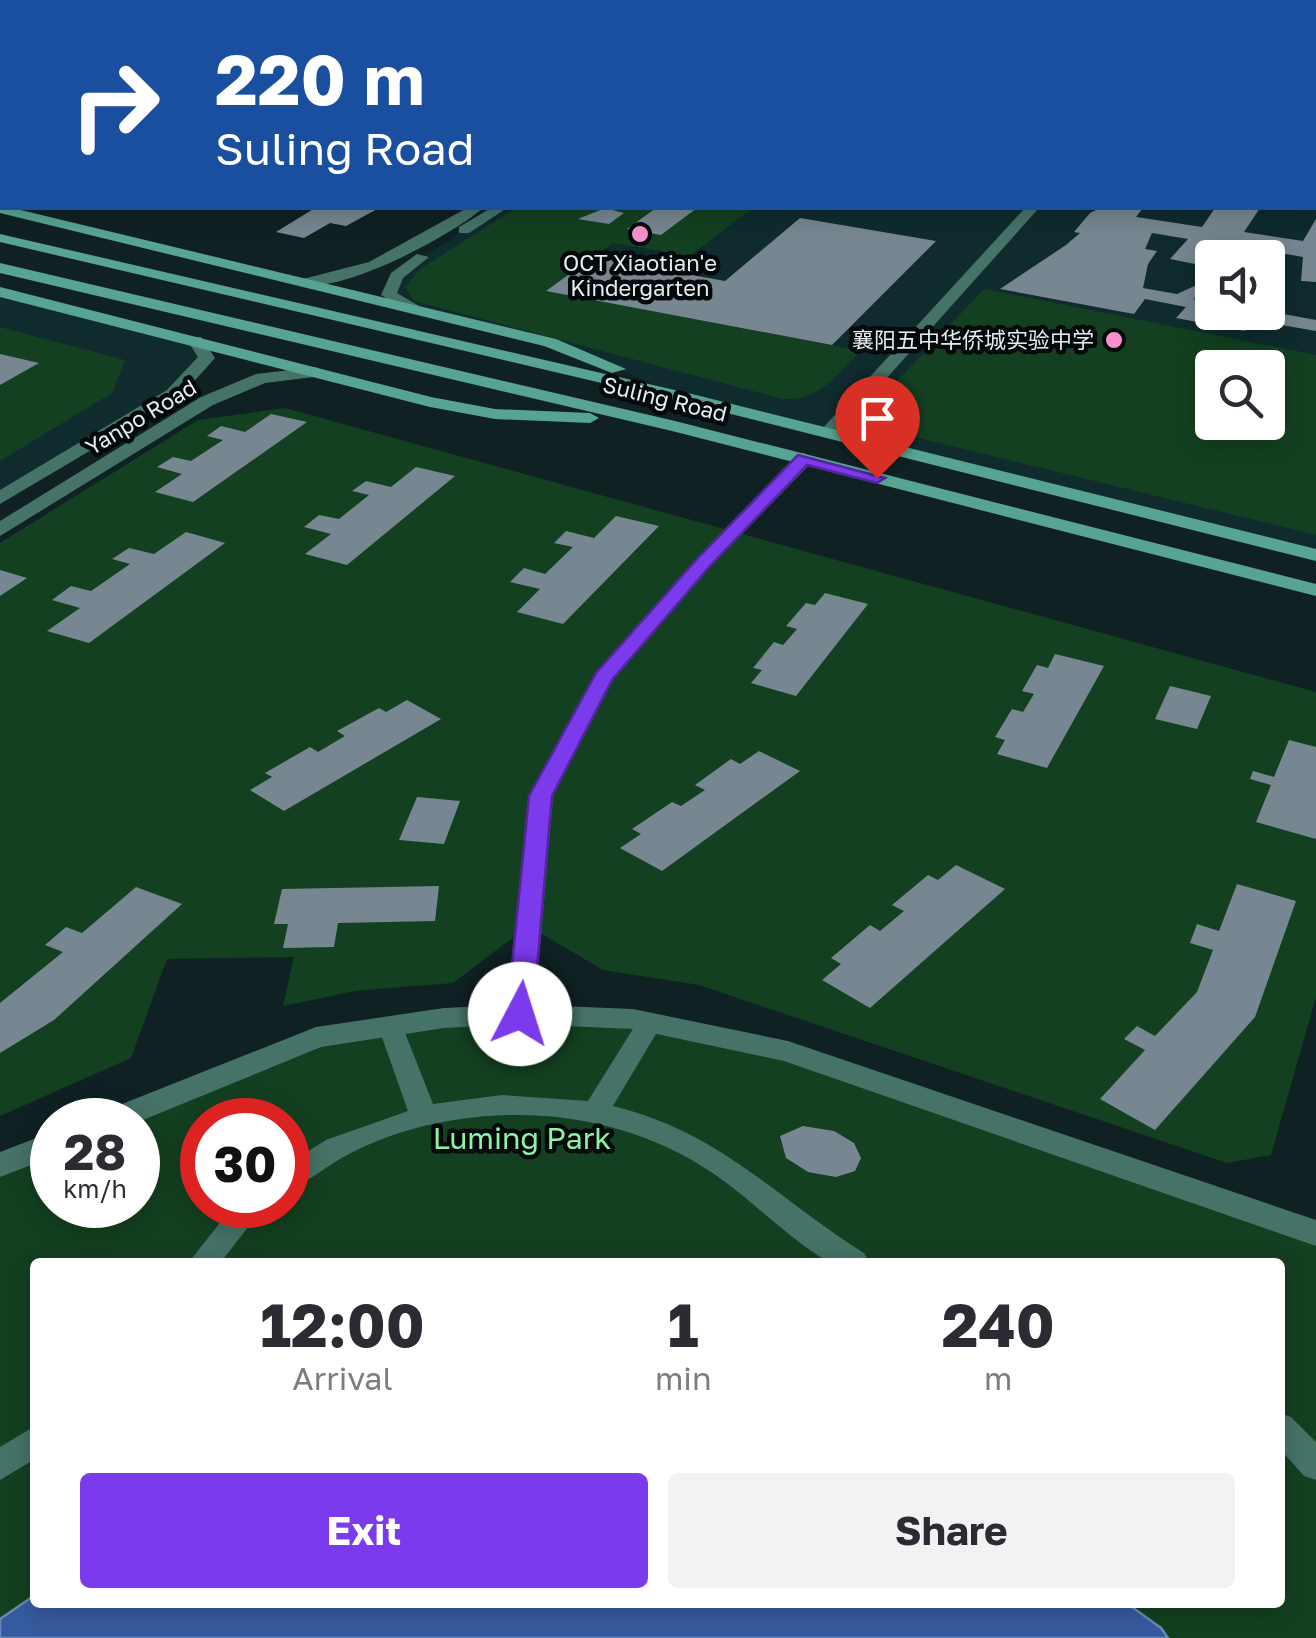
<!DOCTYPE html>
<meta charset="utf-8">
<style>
:root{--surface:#fff;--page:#f2f2f3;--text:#2b2b33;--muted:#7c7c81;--accent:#7c3aed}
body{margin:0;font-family:"Golos Text","Noto Sans SC",sans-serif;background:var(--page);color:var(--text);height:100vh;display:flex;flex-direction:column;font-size:38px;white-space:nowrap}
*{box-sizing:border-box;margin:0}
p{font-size:32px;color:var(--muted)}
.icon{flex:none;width:55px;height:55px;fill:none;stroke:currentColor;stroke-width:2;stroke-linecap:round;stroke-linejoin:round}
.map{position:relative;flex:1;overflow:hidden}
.panel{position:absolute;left:30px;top:1258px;width:1255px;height:350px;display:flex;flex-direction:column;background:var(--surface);border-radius:10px;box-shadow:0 5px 25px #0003}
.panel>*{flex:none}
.guide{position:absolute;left:0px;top:0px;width:1318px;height:210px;box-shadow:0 5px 25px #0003;background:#1a4fa0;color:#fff;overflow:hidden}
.buttons{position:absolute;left:1195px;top:240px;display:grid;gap:20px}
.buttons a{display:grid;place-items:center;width:90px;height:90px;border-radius:10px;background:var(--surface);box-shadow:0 5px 25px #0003;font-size:50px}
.speed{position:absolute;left:30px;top:1098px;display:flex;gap:20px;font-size:50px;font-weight:700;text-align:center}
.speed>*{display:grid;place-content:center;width:130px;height:130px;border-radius:50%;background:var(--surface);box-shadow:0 5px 25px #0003;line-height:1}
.speed small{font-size:25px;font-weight:400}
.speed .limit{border:15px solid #d22;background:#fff;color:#111}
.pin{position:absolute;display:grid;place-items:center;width:85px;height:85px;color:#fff;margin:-102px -42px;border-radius:50% 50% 50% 0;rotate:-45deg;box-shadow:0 0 10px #0007}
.pin .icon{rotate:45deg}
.me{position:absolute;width:110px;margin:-55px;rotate:5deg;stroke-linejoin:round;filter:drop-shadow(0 0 8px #0008)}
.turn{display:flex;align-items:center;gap:35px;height:210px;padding:0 50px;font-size:45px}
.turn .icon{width:130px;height:130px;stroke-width:2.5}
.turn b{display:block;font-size:70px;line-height:85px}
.eta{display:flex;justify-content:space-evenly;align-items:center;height:170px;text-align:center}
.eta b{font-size:60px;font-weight:700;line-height:70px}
.cta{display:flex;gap:20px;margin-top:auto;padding:20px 50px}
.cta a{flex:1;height:115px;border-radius:10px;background:var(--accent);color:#fff;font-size:40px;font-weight:700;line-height:115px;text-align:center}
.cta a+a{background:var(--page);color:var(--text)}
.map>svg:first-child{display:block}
.built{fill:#0f2b2e;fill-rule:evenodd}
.green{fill:#134020;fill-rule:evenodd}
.water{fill:#365b9f;stroke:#6a87b8;stroke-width:2.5}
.building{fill:#778791}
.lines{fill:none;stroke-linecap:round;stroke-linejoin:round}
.pedestrian{fill:#467368;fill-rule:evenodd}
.minor{fill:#467368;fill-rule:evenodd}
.tertiary{fill:#467368;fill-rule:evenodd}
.secondary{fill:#58a493;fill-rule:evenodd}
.primary{fill:#66cab4;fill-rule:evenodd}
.trunk{fill:#6cdcc4;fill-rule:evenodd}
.route{fill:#7c3aed;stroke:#51269a;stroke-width:2.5}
.poi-dot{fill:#f890cb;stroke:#03090a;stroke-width:4}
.labels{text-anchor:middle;stroke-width:9;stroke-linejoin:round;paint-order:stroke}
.far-poi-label{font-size:22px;fill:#e4eff1;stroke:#03090a}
.far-street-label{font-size:22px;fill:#e4eff1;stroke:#03090a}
.near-park-label{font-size:30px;fill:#8cf3a2;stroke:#03090a}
</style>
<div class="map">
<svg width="1316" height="1638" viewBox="0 0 1316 1638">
<rect width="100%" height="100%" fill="#0f2123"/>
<g class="built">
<path d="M394,0H808L388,2Z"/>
<path d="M1316,168V555L692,399L550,342L413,309L389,295L416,261L500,208H1315ZM1212,258H1268V312H1212ZM1212,368H1268V422H1212Z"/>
<path d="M0,292L195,340L207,358L173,394L0,498Z"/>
</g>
<g class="green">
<path d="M516,208H752L690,256L613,243L547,291L861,351C836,375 820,401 783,399L414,301L405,287L420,269Z"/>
<path d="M984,289L1316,355V535L857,423ZM1212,368H1268V422H1212Z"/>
<path d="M0,327L125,360L112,393L0,461Z"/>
<path d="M285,408L1316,692V997L1271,1155L1227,1163L699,985L603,970L528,926L453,983L355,991L283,1006L294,957L167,959L131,1058L0,1116V543L198,420Z"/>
<path d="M444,1018L633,1019L788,1051L1316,1233V1638H0V1165L52,1144V1205H138V1120L316,1037ZM202,1120H288V1205H202ZM35,1262H1280V1602H35Z"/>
</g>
<path class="water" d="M35,1595V1602H1125L1161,1628L1168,1638H0V1619Z"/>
<g class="building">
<path d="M315,208H379L346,226L330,223L304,238L276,232Z"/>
<path d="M605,208L624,213L609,224L578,219Z"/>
<path d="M656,208H697L661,235L627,229Z"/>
<path d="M1100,208H1143L1136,217L1202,227L1215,208H1260L1244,232L1303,241L1316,219V282L1301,281L1303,257L1286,254L1268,263V258H1256L1260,251L1230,246L1220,258H1212L1210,267L1170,259L1188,239L1152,233L1145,249L1157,251L1148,264L1143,288L1177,294L1212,278V289L1193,299L1212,303V312L1268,311L1316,320V331L1252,320L1245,331L1176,318L1186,307L1145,299L1134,314L1000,289L1066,245L1080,233L1074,232L1090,213Z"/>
<path d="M800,218L936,241L832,345L546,291L593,257L725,281Z"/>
<path d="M0,354L39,363L0,385Z"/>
<path d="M271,414L307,422L193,502L155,492L182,474L157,467L173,457L191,461L223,440L207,436L221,426L245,432Z"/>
<path d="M416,467L455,476L347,565L305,554L331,534L304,527L319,515L339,519L369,495L352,491L366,481L391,487Z"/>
<path d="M616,516L659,526L563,624L517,612L540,589L510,582L524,568L545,574L573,547L554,543L566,531L594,538Z"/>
<path d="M186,532L225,543L89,643L47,631L80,608L52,600L71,586L91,591L130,564L112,559L129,548L154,554Z"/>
<path d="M0,570L27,578L0,596Z"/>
<path d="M825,593L868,604L796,696L751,683L762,670L753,668L774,642L783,645L797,629L786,626L806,603L815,605Z"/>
<path d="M1055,654L1104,666L1047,768L997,754L1005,740L995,737L1012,709L1023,712L1034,694L1022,691L1037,665L1048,668Z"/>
<path d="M1170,686L1211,696L1197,729L1155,719Z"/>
<path d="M407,700L441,719L284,811L250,790L272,777L265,773L310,747L318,752L345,736L337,731L379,708L386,712Z"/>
<path d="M1289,740L1316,747V839L1256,822L1271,785L1250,779L1253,771L1274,777Z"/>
<path d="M759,751L800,771L662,871L620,848L641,834L632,829L672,802L681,806L705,790L695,785L731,759L740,764Z"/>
<path d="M417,797L460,801L444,844L399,840Z"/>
<path d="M956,865L1005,889L870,1008L822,980L841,964L831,958L870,925L880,931L904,911L892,905L928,875L938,880Z"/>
<path d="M1237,884L1296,901L1255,1017L1155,1130L1100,1099L1145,1050L1124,1039L1137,1026L1155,1036L1197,992L1213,950L1190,943L1197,924L1219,931Z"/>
<path d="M439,886L435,921L338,923L334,947L283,948L288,924H274L282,889Z"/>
<path d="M136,887L182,904L54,1020L0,1053V1003L63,952L45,945L66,927L82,933Z"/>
<path d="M803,1126L834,1131L854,1143L861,1158L855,1171L836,1177L808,1172L786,1158L780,1136Z"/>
</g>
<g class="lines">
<g class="pedestrian">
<path d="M650,1013L659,1016L663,1022L613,1106C722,1133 774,1197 864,1253L869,1262C858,1262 841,1266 831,1262C810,1256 750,1200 728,1184C634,1112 507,1098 396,1134C378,1140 357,1149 340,1159C323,1169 307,1183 288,1188V1164L326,1140L408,1111L378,1026L382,1020H400L433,1104L502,1095L588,1101L641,1016Z"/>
<path d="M234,1205H265L221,1262H189Z"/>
<path d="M1280,1413L1291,1417L1316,1442V1480L1304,1476L1280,1449Z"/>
<path d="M35,1426V1459L0,1480V1447Z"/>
</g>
<g class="minor">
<rect x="1315" y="163" width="1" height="9"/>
<path d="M467,208H483C456,233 328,303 295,281L369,262Z"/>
<path d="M491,208H507L469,233H459V227Z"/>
<path d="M1025,208H1039L834,437H822V429Z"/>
<path d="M417,254L429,257L403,278L397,293L419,306L421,309L413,314L381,295L391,273Z"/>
<path d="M189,337H201L215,358L179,398L0,504V490L167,390L198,357L187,340Z"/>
<path d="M316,367L324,372L322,376L265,383L213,405L0,536V521L201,397L256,374Z"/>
<path d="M804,453L813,459L811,463L711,566L613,680L553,796L535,1005L633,1009L788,1041L1316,1220V1246L784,1061L633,1029L520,1024L444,1028L321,1047L138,1122L98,1120L102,1112L316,1027L444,1008L507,1005L529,796L595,673L697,558L797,455Z"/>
<path d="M52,1132V1157L0,1177V1152Z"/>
</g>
<path class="tertiary" d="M1286,0H1313L1314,2H1289Z"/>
<g class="secondary">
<path d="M0,205L556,339L626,369L612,373L544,346L0,213Z"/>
<path d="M0,234L692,394L1316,549V561L691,404L0,242Z"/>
<path d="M0,263L675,421L1316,584V596L672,431L0,273Z"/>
<path d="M0,287L431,397L495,409L590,413L599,418L590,423L495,419L430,407L0,297Z"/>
</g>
<path class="primary" d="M2,126V134L0,135V127Z"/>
<g class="trunk">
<path d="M2,69V77L0,78V70Z"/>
<path d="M2,91V99L0,100V92Z"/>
</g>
</g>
<path class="route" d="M798,455L885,478L877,483L807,465L710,566L612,680L552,796L533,1014L529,1021H511L507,1014L529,796L596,673L697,559Z"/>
<g class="poi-dot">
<circle cx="640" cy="234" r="10"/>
<circle cx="1114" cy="340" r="10"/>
</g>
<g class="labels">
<g class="far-poi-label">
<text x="640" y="271">OCT Xiaotian'e<tspan x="640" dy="25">Kindergarten</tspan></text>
<text x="1094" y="348" text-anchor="end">襄阳五中华侨城实验中学</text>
</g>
<g class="far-street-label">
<text transform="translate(665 399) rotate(14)" y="8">Suling Road</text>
<text transform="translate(141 417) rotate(-31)" y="8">Yanpo Road</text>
</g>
<g class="near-park-label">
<text x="522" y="1149">Luming Park</text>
</g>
</g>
</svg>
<div class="buttons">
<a><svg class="icon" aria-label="sound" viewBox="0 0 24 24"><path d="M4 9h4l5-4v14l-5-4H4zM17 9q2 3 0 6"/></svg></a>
<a><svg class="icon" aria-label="search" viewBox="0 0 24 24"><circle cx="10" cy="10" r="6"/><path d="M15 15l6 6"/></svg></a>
</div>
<div class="speed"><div>28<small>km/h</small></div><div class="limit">30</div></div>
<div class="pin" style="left:877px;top:478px;background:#d93025"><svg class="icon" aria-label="arrive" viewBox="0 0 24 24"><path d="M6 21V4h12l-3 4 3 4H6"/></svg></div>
<svg class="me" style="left:520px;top:1014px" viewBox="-20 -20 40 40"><circle r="19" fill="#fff"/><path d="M0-13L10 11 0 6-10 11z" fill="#7c3aed"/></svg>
<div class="guide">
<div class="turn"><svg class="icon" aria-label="right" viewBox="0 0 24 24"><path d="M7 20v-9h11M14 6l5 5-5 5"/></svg><div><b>220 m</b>Suling Road</div></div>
</div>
<section class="panel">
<div class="eta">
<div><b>12:00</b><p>Arrival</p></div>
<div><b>1</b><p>min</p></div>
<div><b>240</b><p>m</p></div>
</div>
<div class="cta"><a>Exit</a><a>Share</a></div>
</section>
</div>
